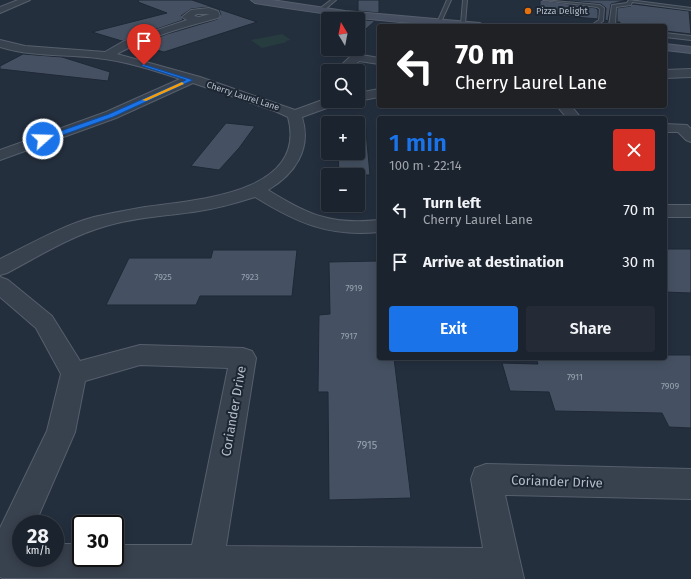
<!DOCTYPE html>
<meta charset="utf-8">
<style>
:root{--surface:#1b232e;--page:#242b36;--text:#f1f3f6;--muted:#a0a4aa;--line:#39404a;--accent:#1a73e8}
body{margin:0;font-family:"Fira Sans",sans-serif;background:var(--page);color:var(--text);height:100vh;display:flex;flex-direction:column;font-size:15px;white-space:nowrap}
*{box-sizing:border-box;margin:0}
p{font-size:13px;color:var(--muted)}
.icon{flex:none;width:22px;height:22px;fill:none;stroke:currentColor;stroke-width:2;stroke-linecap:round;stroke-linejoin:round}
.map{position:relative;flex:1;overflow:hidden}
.sheet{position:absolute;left:377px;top:116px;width:290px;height:244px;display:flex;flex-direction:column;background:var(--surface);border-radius:4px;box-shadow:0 2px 10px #0003,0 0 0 1px var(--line)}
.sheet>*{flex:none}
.top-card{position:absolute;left:377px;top:24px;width:290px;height:84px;border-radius:4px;box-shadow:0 2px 10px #0003,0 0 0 1px var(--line);background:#202124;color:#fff;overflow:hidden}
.needle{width:26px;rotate:350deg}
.tools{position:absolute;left:321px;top:12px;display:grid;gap:8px}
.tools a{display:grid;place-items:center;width:44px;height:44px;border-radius:4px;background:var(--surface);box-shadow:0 2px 10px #0003,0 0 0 1px var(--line);font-size:20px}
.speed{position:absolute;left:12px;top:515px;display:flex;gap:8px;font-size:20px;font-weight:700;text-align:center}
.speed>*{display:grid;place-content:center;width:52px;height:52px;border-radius:50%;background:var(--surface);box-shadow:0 2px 10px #0003,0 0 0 1px var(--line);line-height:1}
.speed small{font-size:10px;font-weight:400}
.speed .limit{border:2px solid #111;border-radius:6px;background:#fff;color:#111}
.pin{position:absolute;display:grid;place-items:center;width:34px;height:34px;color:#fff;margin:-41px -17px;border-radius:50% 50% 50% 0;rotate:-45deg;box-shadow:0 0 4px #0007}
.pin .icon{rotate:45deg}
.me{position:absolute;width:44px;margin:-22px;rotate:70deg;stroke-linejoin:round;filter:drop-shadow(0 0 3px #0008)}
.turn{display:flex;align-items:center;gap:14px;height:84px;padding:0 12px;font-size:18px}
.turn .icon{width:52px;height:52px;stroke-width:2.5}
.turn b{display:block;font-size:28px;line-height:34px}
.round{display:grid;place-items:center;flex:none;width:42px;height:42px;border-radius:4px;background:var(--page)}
.head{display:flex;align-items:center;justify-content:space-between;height:68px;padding:0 12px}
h1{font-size:24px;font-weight:600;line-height:30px;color:var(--accent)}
.cta{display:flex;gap:8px;margin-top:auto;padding:8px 12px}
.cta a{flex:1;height:46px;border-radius:4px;background:var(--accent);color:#fff;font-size:16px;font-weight:600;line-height:46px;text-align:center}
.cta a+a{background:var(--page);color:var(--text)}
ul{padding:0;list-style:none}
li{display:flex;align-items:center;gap:12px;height:52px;padding:0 12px}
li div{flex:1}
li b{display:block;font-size:15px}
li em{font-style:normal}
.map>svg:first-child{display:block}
.green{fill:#263c3f}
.building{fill:#455162;stroke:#1f2835}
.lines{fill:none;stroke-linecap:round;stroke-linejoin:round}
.service-casing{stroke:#565f6c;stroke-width:2}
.minor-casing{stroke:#565f6c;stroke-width:2}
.secondary-casing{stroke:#565f6c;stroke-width:2}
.service{fill:#38414e;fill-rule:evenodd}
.minor{fill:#38414e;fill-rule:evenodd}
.secondary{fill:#465061;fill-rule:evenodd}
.route{fill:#1a73e8;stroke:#114b97}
.slow{fill:#f59e0b}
.food-dot{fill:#e8710a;stroke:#1d2633;stroke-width:1.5}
.labels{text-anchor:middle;stroke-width:4;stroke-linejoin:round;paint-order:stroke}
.far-poi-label{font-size:9px;fill:#b4bcc9;stroke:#1d2633;text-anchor:start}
.far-street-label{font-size:9px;fill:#b4bcc9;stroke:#1d2633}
.number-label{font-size:9px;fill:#98a1af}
.near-number-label{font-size:11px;fill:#98a1af}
.near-street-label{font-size:13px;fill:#b4bcc9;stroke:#1d2633}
</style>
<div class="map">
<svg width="691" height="579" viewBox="0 0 691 579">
<rect width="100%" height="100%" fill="#242f3e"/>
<path class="green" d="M282,34L291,40L285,41L287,42L262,48L251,40Z"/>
<g class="building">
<path d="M139,0H192L257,22L164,52L138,45L167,34L218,19L221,15L219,10L209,7L191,9L181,16L183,20L122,41L92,32L167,13L138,2Z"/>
<path d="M358,0H379V13L358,11Z"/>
<path d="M540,0L596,8L598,10V19L540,14Z"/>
<path d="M560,0H627L611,4L608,21L605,20L606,8L601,4Z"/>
<path d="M633,4L689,11L691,34L665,31V26H619L620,22H617V8L631,6Z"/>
<path d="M358,19L375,21L358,36Z"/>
<path d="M23,54L62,57L110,72L108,81L0,69V66Z"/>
<path d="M337,121H365L370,175H339L338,153H358V123H337Z"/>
<path d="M226,123L255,126L239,148L219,170L191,166Z"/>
<path d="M665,249H691V293L665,292Z"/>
<path d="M213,250H297L292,296H200L196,305H106L129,258H211Z"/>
<path d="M379,261V358H394L411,498L329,500L328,392H318L319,315L330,314L329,262Z"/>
<path d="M665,355H691V428L669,427L662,413L555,411L549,392L510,391L502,363L538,364L536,358H665Z"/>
</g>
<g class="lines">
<defs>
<g id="service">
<path d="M331,0H336L322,12H318V10Z"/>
<path d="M447,0H451L441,22L437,23Z"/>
<path d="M463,0H467L465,24L463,25L461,24Z"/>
<path d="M543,0L600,5L604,8L603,21L596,26H590L599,20L600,9L597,7Z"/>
<path d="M629,0L691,8V10L632,2L631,5L616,7L615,26H609L612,5L627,3Z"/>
<path d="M665,33L691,36V40L665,37Z"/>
</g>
<g id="minor">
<path d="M18,0H30L0,13V7Z"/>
<path d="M209,8L218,11L220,16L218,18C187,26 145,38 117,54L200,77L295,110L328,98V101H340L338,104L302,117C312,149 295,174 268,190C308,215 331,225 379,220V232C329,237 297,223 255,197C236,203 218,208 199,211C168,216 136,217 106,226C71,236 39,256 7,273L0,275V259C31,244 61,226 94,217C111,213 128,210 145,207C194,200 309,194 288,117L275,111L193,83L116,118L0,160V150L106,112L180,79C153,70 125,61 97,58C65,54 32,57 0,47V40L25,46L105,52L124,41L187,20L182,17L191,10ZM197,14H210L199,17L194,16Z"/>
<path d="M356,54L379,58V64L359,61L348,71H335L352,55Z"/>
<path d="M691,69V77L665,78V70Z"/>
<path d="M379,89V97L358,101V93Z"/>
<path d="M557,106H571L581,118H567Z"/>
<path d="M665,124L687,125L691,129V142L686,140L678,132H665Z"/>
<rect x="665" y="205" width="26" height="12"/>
<path d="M0,277L8,280L52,316L80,361L140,345L243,348L252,351L256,358L226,546L483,548L471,479L475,468L486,464L691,469V499L505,495L524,579L2,578L0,577V528L47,431L61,374L36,328L0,297ZM140,365L228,368L192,545H115V558H81V544H55V558H21V524H35L75,432L85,381Z"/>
</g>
<g id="secondary">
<path d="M251,0H272L345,11L480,23L485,26C408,26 331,15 255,3Z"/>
<path d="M665,44L691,47V53L665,50Z"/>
</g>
</defs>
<use href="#service" class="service-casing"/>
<use href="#minor" class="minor-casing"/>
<use href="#secondary" class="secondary-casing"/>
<use href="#service" class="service"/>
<use href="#minor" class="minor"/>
<use href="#secondary" class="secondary"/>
</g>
<path class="route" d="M142,64L193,80L113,117L46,141H41V138L109,114L186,80L142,66Z"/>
<path class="slow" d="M182,82L184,84L146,101L142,100Z"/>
<circle class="food-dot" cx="528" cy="11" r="4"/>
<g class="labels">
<g class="far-poi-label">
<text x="536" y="14">Pizza Delight</text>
</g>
<g class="far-street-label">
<text transform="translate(243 96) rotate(18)" y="3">Cherry Laurel Lane</text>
</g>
<g class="number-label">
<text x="163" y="280">7925</text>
<text x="250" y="280">7923</text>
<text x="354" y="291">7919</text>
<text x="349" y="339">7917</text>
<text x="575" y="380">7911</text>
<text x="670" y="389">7909</text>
</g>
<g class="near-number-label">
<text x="367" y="449">7915</text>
</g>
<g class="near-street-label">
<text transform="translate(233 411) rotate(-80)" y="5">Coriander Drive</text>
<text transform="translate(557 481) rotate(2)" y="5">Coriander Drive</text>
</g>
</g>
</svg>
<div class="tools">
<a><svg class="needle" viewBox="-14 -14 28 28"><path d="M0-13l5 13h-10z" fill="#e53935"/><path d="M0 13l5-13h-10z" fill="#a0a4aa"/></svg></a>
<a><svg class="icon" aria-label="search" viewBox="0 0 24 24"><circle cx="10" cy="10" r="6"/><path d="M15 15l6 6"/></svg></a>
<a>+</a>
<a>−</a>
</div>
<div class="speed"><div>28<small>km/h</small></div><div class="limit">30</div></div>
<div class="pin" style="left:144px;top:65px;background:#d93025"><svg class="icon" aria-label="arrive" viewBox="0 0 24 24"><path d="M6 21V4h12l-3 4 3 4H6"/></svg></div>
<svg class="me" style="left:43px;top:139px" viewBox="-20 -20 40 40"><circle r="17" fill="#1a73e8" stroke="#fff" stroke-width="3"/><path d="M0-11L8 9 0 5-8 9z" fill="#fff"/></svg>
<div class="top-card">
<div class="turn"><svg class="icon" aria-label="left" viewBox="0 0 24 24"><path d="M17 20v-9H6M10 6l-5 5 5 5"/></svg><div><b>70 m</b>Cherry Laurel Lane</div></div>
</div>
<section class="sheet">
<div class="head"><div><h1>1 min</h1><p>100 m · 22:14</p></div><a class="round" style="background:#d93025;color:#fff"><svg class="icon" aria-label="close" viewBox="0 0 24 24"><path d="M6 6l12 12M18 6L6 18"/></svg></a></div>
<ul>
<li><svg class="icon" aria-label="left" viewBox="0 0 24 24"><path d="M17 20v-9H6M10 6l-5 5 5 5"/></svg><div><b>Turn left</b><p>Cherry Laurel Lane</p></div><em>70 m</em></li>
<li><svg class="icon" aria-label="arrive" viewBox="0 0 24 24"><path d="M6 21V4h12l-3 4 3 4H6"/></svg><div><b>Arrive at destination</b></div><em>30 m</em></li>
</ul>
<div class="cta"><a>Exit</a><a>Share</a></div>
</section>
</div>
